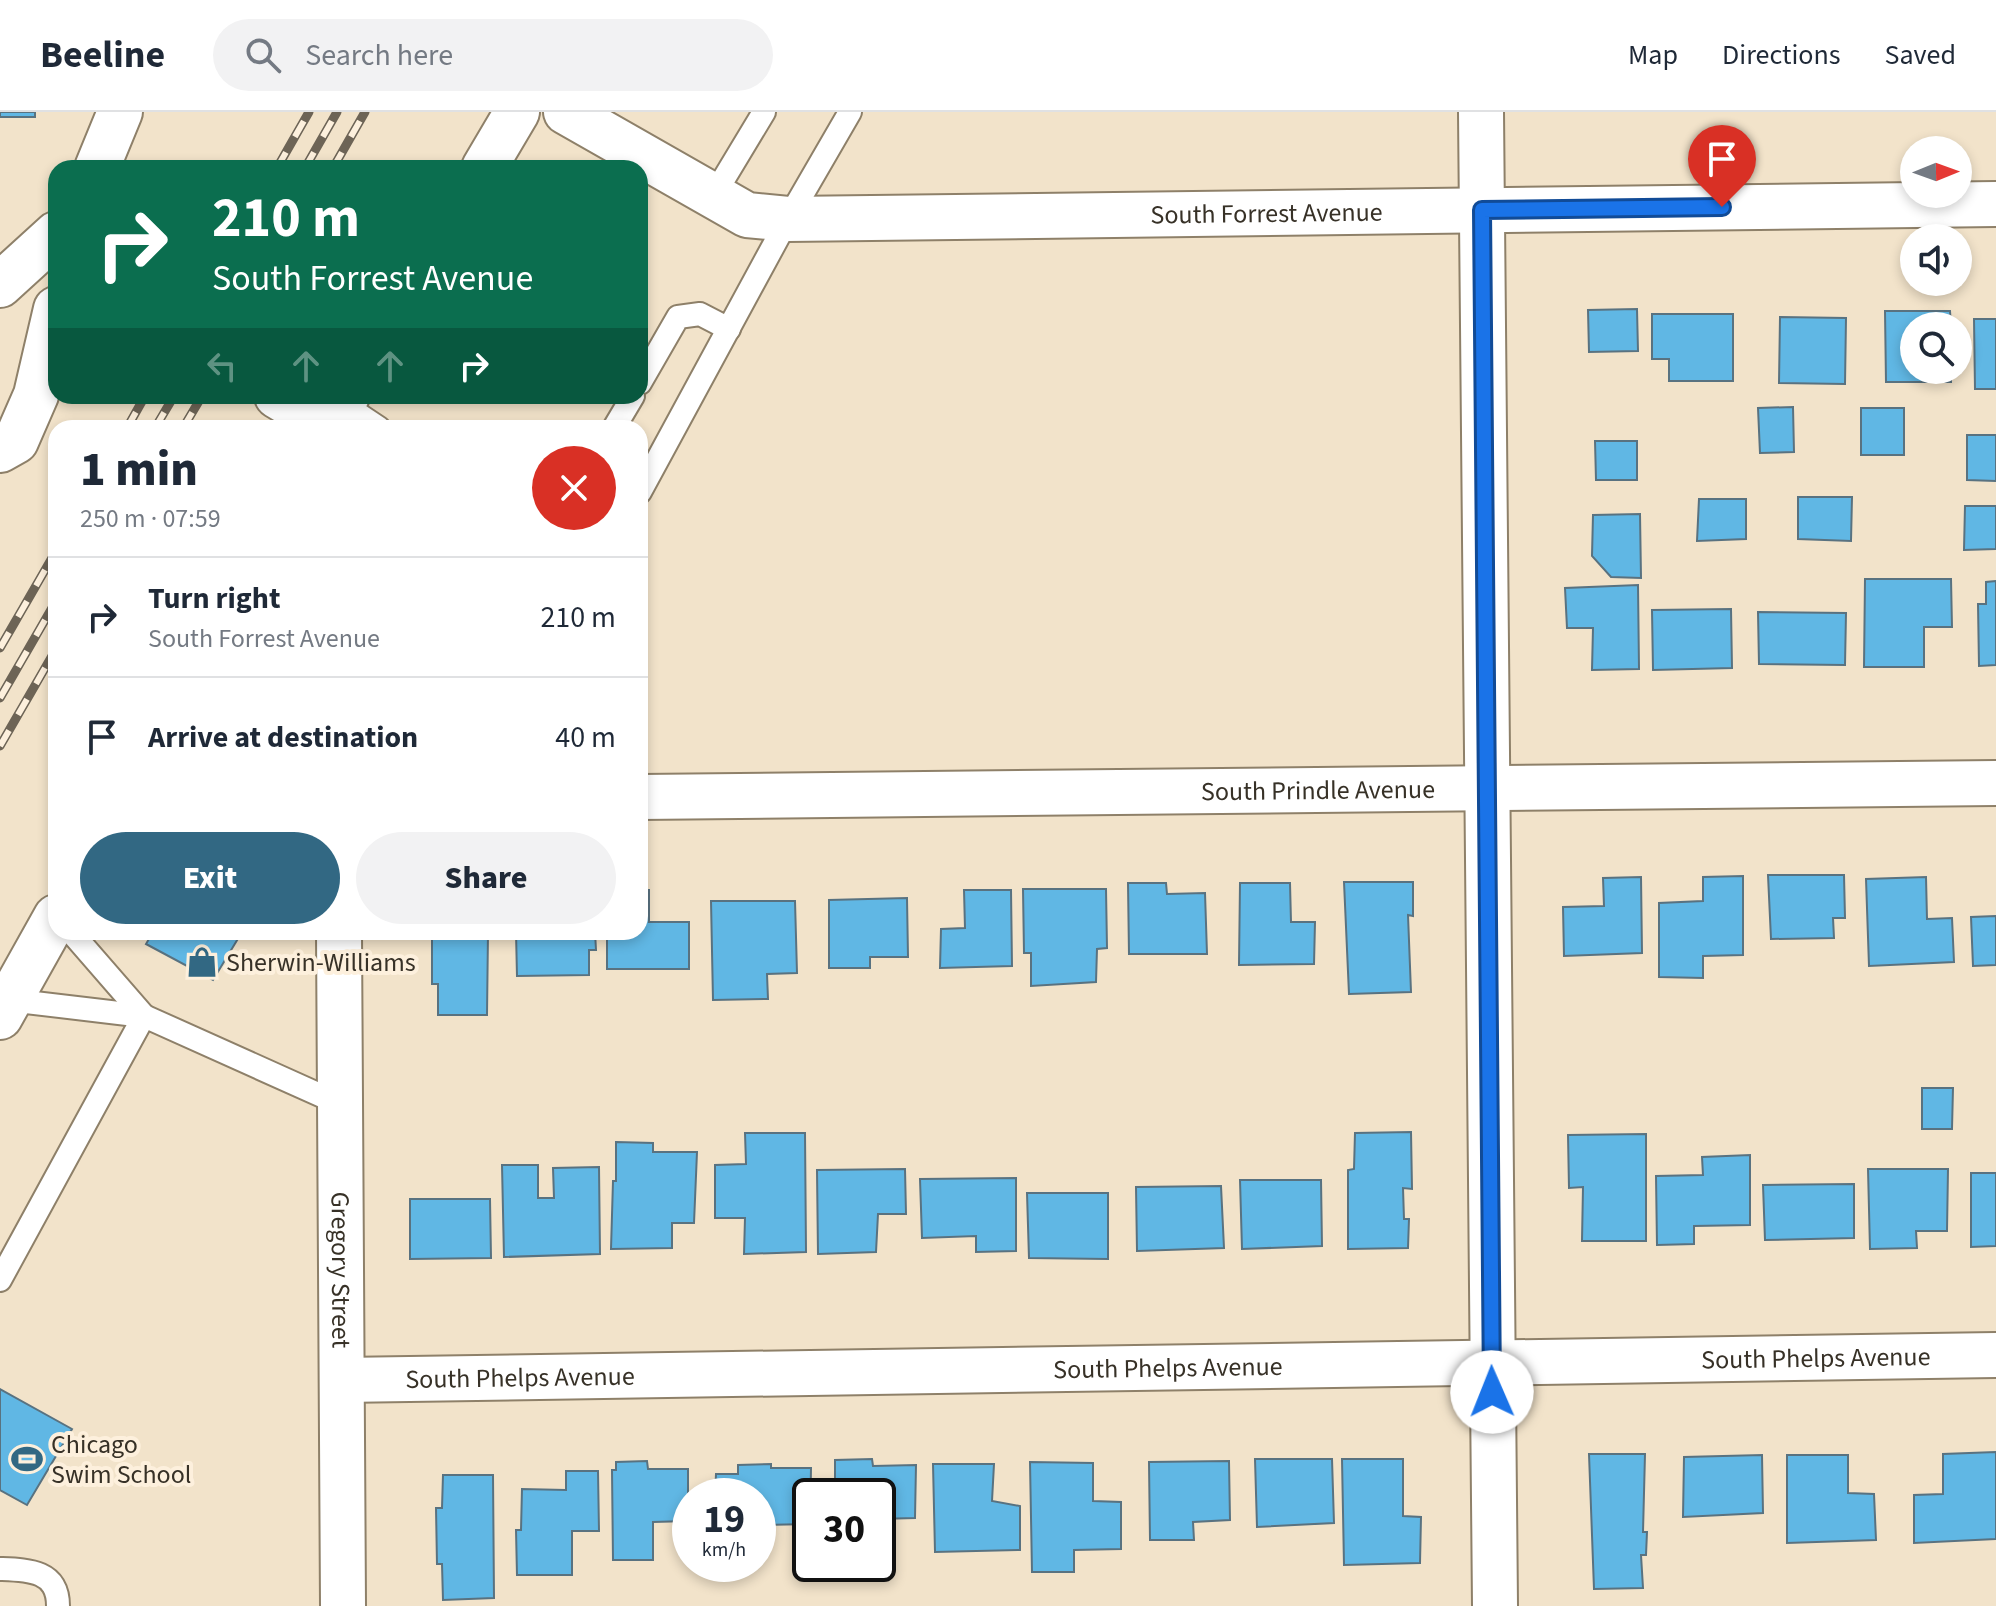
<!DOCTYPE html>
<meta charset="utf-8">
<style>
:root{--surface:#fff;--page:#f2f2f3;--text:#1f2937;--muted:#747a83;--line:#e0e1e3;--accent:#326883}
body{margin:0;font-family:"Source Sans 3",sans-serif;background:var(--page);color:var(--text);height:100vh;display:flex;flex-direction:column;font-size:30px;white-space:nowrap}
*{box-sizing:border-box;margin:0}
p{font-size:26px;color:var(--muted)}
.icon{flex:none;width:44px;height:44px;fill:none;stroke:currentColor;stroke-width:2;stroke-linecap:round;stroke-linejoin:round}
.map{position:relative;flex:1;overflow:hidden}
.side{position:absolute;left:48px;top:308px;width:600px;height:520px;display:flex;flex-direction:column;background:var(--surface);border-radius:24px;box-shadow:0 4px 12px #0003}
.side>*{flex:none}
.top-card{position:absolute;left:48px;top:48px;width:600px;height:244px;border-radius:24px;box-shadow:0 4px 12px #0003;background:#0b6e4f;color:#fff;overflow:hidden}
.needle{width:52px;rotate:89deg}
.fabs{position:absolute;left:1900px;top:24px;display:grid;gap:16px}
.fabs a{display:grid;place-items:center;width:72px;height:72px;border-radius:50%;background:var(--surface);box-shadow:0 4px 12px #0003;font-size:40px}
.speed{position:absolute;left:672px;top:1366px;display:flex;gap:16px;font-size:40px;font-weight:700;text-align:center}
.speed>*{display:grid;place-content:center;width:104px;height:104px;border-radius:50%;background:var(--surface);box-shadow:0 4px 12px #0003;line-height:1}
.speed small{font-size:20px;font-weight:400}
.speed .limit{border:4px solid #111;border-radius:12px;background:#fff;color:#111}
.pin{position:absolute;display:grid;place-items:center;width:68px;height:68px;color:#fff;margin:-82px -34px;border-radius:50% 50% 50% 0;rotate:-45deg;box-shadow:0 0 8px #0007}
.pin .icon{rotate:45deg}
.me{position:absolute;width:88px;margin:-44px;rotate:359deg;stroke-linejoin:round;filter:drop-shadow(0 0 6px #0008)}
.turn{display:flex;align-items:center;gap:28px;height:168px;padding:0 32px;font-size:36px}
.turn .icon{width:104px;height:104px;stroke-width:2.5}
.turn b{display:block;font-size:56px;line-height:68px}
.lanes{display:flex;align-items:center;height:76px;padding:0 32px;background:#0003;justify-content:center;gap:40px;direction:ltr}
.lanes .off{opacity:.35}
.round{display:grid;place-items:center;flex:none;width:84px;height:84px;border-radius:42px;background:var(--page)}
.headline{display:flex;align-items:center;justify-content:space-between;height:136px;padding:0 32px}
h1{font-size:48px;font-weight:800;line-height:60px}
.primary-button{display:flex;gap:16px;margin-top:auto;padding:16px 32px}
.primary-button a{flex:1;height:92px;border-radius:48px;background:var(--accent);color:#fff;font-size:32px;font-weight:800;line-height:92px;text-align:center}
.primary-button a+a{background:var(--page);color:var(--text)}
ul{padding:0;list-style:none}
li{display:flex;align-items:center;gap:24px;height:120px;padding:0 32px;border-top:2px solid var(--line)}
li div{flex:1}
li b{display:block;font-size:30px}
li em{font-style:normal}
header{display:flex;align-items:center;gap:48px;box-sizing:border-box;height:112px;padding:0 40px;background:var(--surface);border-bottom:2px solid var(--line)}
header strong{font-size:38px}
nav{display:flex;gap:44px;margin-inline-start:auto;font-size:28px}
.search{width:560px;height:72px;background:var(--page);display:flex;align-items:center;gap:20px;box-sizing:border-box;padding:0 28px;border-radius:44px;color:var(--muted);font-size:30px}
.map>svg:first-child{display:block}
.building{fill:#60b7e4;stroke:#597280;stroke-width:2}
.lines{fill:none;stroke-linecap:round;stroke-linejoin:round}
.lane-casing{stroke:#8e8069;stroke-width:26}
.street-casing{stroke:#8e8069;stroke-width:48}
.secondary-casing{stroke:#8e8069;stroke-width:48}
.primary-casing{stroke:#8e8069;stroke-width:48}
.lane{stroke:#fff;stroke-width:22}
.street{stroke:#fff;stroke-width:44}
.secondary{stroke:#fff;stroke-width:44}
.primary{stroke:#fff;stroke-width:44}
.rail-casing{stroke:#6d6456;stroke-width:9}
.rail{stroke:#fdf0dd;stroke-width:6;stroke-dasharray:18;stroke-linecap:butt}
.route-casing{stroke:#114b97;stroke-width:20}
.route{stroke:#1a73e8;stroke-width:14}
.labels{text-anchor:middle;stroke-width:8;stroke-linejoin:round;paint-order:stroke}
.street-label{font-size:26px;fill:#373127;stroke:#fdf0dd}
.poi-label{font-size:26px;fill:#373127;stroke:#fdf0dd;text-anchor:start}
</style>
<header>
<strong>Beeline</strong>
<div class="search"><svg class="icon" aria-label="search" viewBox="0 0 24 24"><circle cx="10" cy="10" r="6"/><path d="M15 15l6 6"/></svg>Search here</div>
<nav><a>Map</a><a>Directions</a><a>Saved</a></nav>
</header>
<div class="map">
<svg width="1996" height="1494" viewBox="0 0 1996 1494">
<rect width="100%" height="100%" fill="#f2e3ca"/>
<g class="building">
<rect x="0" y="0" width="35" height="5"/>
<path d="M1637,197L1638,239L1589,240L1588,198Z"/>
<path d="M1885,199H1950L1951,214H1914V258H1951V270H1886Z"/>
<path d="M1652,202H1733V269H1669V247H1652Z"/>
<path d="M1780,205L1846,206L1845,272L1779,271Z"/>
<path d="M1974,207H1996V277H1975Z"/>
<path d="M1793,295L1794,340L1760,341L1758,296Z"/>
<rect x="1861" y="296" width="43" height="47"/>
<path d="M1967,323H1996V369L1967,368Z"/>
<path d="M1595,329H1637V368H1596Z"/>
<path d="M1798,385H1852L1851,429L1798,427Z"/>
<path d="M1699,387H1746V427L1697,429Z"/>
<path d="M1965,394H1996V437L1964,438Z"/>
<path d="M1640,402L1641,466L1611,465L1592,444L1593,403Z"/>
<path d="M1865,467H1951L1952,515H1924V555H1864Z"/>
<path d="M1996,469V553L1979,554L1978,492H1986V470Z"/>
<path d="M1638,473L1639,557L1592,558L1593,516H1567L1565,476Z"/>
<path d="M1731,497L1732,556L1653,558L1652,498Z"/>
<path d="M1758,500L1846,501L1845,553L1759,552Z"/>
<path d="M1768,763H1844L1845,806H1833L1834,826L1771,827Z"/>
<path d="M1743,764V843L1703,844V866L1659,865V791L1703,789V765Z"/>
<path d="M1641,765L1642,841L1564,844L1563,795L1604,794L1603,766Z"/>
<path d="M1926,765L1927,807L1952,806L1954,850L1869,854L1866,767Z"/>
<path d="M1344,770H1413V804L1408,803L1411,880L1349,882Z"/>
<path d="M1128,771H1166L1167,782L1205,781L1207,842H1129Z"/>
<path d="M1240,771H1290L1291,810H1315L1314,852L1239,853Z"/>
<path d="M1023,777H1106L1107,836L1097,837L1096,870L1031,874V841H1024Z"/>
<path d="M640,778H649V810H689V857H607V820H640Z"/>
<path d="M964,778H1011L1012,854L940,856L941,817L965,816Z"/>
<path d="M907,786L908,845H870V856H829V788Z"/>
<path d="M711,789H795L797,861L767,862L768,887L713,888Z"/>
<path d="M1996,804V853L1973,854L1971,805Z"/>
<path d="M153,820H242L213,868L146,832Z"/>
<path d="M432,820H488L487,903H438V872H432Z"/>
<path d="M516,820H595L596,838H589V863L517,864Z"/>
<path d="M1922,976H1953L1952,1017H1922Z"/>
<path d="M1411,1020L1412,1077L1403,1076L1404,1107H1409L1408,1136L1348,1137V1058L1354,1057L1355,1021Z"/>
<path d="M745,1021H805L806,1140L744,1142L745,1106H715V1053L746,1052Z"/>
<path d="M1646,1022V1129H1582L1583,1075L1569,1076L1568,1023Z"/>
<path d="M616,1030L653,1031V1040H697L694,1111H672V1136L611,1137L613,1069H616Z"/>
<path d="M1750,1043V1113L1694,1114V1132L1657,1133L1656,1064L1703,1063L1702,1045Z"/>
<path d="M502,1053H538V1086H554L553,1056L599,1055L600,1142L504,1145Z"/>
<path d="M905,1057L906,1102H878L876,1140L818,1142L817,1058Z"/>
<path d="M1868,1057H1948L1947,1119H1916L1917,1136L1870,1137Z"/>
<path d="M1971,1061H1996V1134L1971,1135Z"/>
<path d="M1016,1066V1139L976,1140V1124L922,1126L920,1067Z"/>
<path d="M1240,1068H1321L1322,1134L1242,1137Z"/>
<path d="M1854,1072V1126L1765,1128L1763,1073Z"/>
<path d="M1221,1074L1224,1136L1137,1139L1136,1075Z"/>
<path d="M1027,1081H1108V1147L1029,1146Z"/>
<path d="M410,1087H490L491,1146L410,1147Z"/>
<path d="M0,1277L72,1317L27,1393L0,1378Z"/>
<path d="M1996,1340V1427L1914,1431V1383L1943,1382V1342Z"/>
<path d="M1589,1342H1645L1643,1420H1647L1646,1443H1641L1643,1476L1594,1477Z"/>
<path d="M1762,1343L1763,1401L1683,1405L1684,1345Z"/>
<path d="M1787,1343H1848V1381L1874,1382L1876,1428L1787,1431Z"/>
<path d="M872,1347L873,1354L916,1353L915,1406L878,1407V1384H835V1348Z"/>
<path d="M1255,1347H1332L1334,1411L1257,1415Z"/>
<path d="M1342,1347H1403V1404L1421,1405L1420,1451L1344,1453Z"/>
<path d="M647,1349L648,1357H688V1409L653,1410V1448H613L612,1358H616V1350Z"/>
<path d="M1229,1349L1230,1408L1193,1410L1194,1428H1150L1149,1350Z"/>
<path d="M1030,1350L1093,1351V1389L1121,1390V1437L1074,1438V1460H1032Z"/>
<path d="M771,1352V1356H811L810,1412L758,1413V1384H715L716,1362H738V1353Z"/>
<path d="M933,1352H994L992,1389L1020,1394V1438L935,1440Z"/>
<path d="M566,1359H598L599,1419H572V1463H517L516,1418H521L522,1377L566,1378Z"/>
<path d="M443,1363H493L494,1486L443,1488L442,1452H437L436,1396H442Z"/>
</g>
<g class="lines">
<defs>
<g id="lane">
<path d="M714,83L764,0"/>
<path d="M640,271L678,205L700,202L729,217"/>
<path d="M343,292L379,316"/>
<path d="M614,316L633,284"/>
<path d="M640,380L788,107L850,0"/>
<path d="M71,820L144,904"/>
<path d="M9,888L144,904L340,992"/>
<path d="M0,1168L144,904"/>
<path d="M0,1457C28,1458 58,1458 58,1494"/>
</g>
<g id="street">
<path id="s1" d="M566,0L747,103L788,107L1996,92"/>
<path d="M1481,0L1495,1494"/>
<path d="M0,173L56,122"/>
<path d="M0,338L16,329L36,283L56,197"/>
<path id="s2" d="M640,685L1996,671"/>
<path id="s3" d="M339,820L343,1494"/>
<path id="s4" d="M342,1268L1996,1243"/>
</g>
<g id="secondary">
<path d="M97,56L120,0"/>
<path d="M277,284L329,315"/>
</g>
<g id="primary">
<path d="M484,56L517,0"/>
<path d="M328,316L347,284"/>
<path d="M0,905L56,805"/>
</g>
</defs>
<use href="#lane" class="lane-casing"/>
<use href="#street" class="street-casing"/>
<use href="#secondary" class="secondary-casing"/>
<use href="#primary" class="primary-casing"/>
<use href="#lane" class="lane"/>
<use href="#street" class="street"/>
<use href="#secondary" class="secondary"/>
<use href="#primary" class="primary"/>
<defs>
<g id="rail">
<path d="M277,56L309,0"/>
<path d="M305,56L337,0"/>
<path d="M333,56L365,0"/>
<path d="M127,316L145,284"/>
<path d="M155,316L174,284"/>
<path d="M183,316L202,284"/>
<path d="M0,536L56,439"/>
<path d="M0,586L56,489"/>
<path d="M0,634L56,537"/>
</g>
</defs>
<use href="#rail" class="rail-casing"/>
<use href="#rail" class="rail"/>
</g>
<g class="lines">
<defs>
<path id="route" d="M1492,1280L1482,98L1722,95"/>
</defs>
<use href="#route" class="route-casing"/>
<use href="#route" class="route"/>
</g>
<defs>
<symbol id="shop-bare" viewBox="-9 -9 18 18"><path d="M-5-2.5h2.3a2.7 3.5 0 0 1 5.4 0H5L5.5 6h-11ZM-1.5-2.5h3a1.5 2.3 0 0 0-3 0Z" fill="#326883" stroke="#fdf0dd" stroke-width="2.5" paint-order="stroke"/></symbol>
<symbol id="stadium-bare" viewBox="-9 -9 18 18"><path d="M0-5a6.5 5 0 1 0 0 10a6.5 5 0 1 0 0-10ZM-3.5-1.8h7v3.6h-7Z" fill="#326883" stroke="#fdf0dd" stroke-width="2.5" paint-order="stroke"/></symbol>
</defs>
<g fill-rule="evenodd">
<use href="#shop-bare" x="180" y="828" width="44" height="44"/>
<use href="#stadium-bare" x="5" y="1325" width="44" height="44"/>
</g>
<g class="labels">
<g class="street-label">
<text dy="9" stroke="none"><textPath href="#s1" startOffset="728">South Forrest Avenue</textPath></text>
<text dy="9" stroke="none"><textPath href="#s2" startOffset="678">South Prindle Avenue</textPath></text>
<text dy="9" stroke="none"><textPath href="#s3" startOffset="338">Gregory Street</textPath></text>
<text dy="9" stroke="none"><textPath href="#s4" startOffset="1474">South Phelps Avenue</textPath></text>
<text dy="9" stroke="none"><textPath href="#s4" startOffset="826">South Phelps Avenue</textPath></text>
<text dy="9" stroke="none"><textPath href="#s4" startOffset="178">South Phelps Avenue</textPath></text>
</g>
<g class="poi-label">
<text x="226" y="859">Sherwin-Williams</text>
<text x="51" y="1341">Chicago<tspan x="51" dy="30">Swim School</tspan></text>
</g>
</g>
</svg>
<div class="fabs">
<a><svg class="needle" viewBox="-14 -14 28 28"><path d="M0-13l5 13h-10z" fill="#e53935"/><path d="M0 13l5-13h-10z" fill="#747a83"/></svg></a>
<a><svg class="icon" aria-label="sound" viewBox="0 0 24 24"><path d="M4 9h4l5-4v14l-5-4H4zM17 9q2 3 0 6"/></svg></a>
<a><svg class="icon" aria-label="search" viewBox="0 0 24 24"><circle cx="10" cy="10" r="6"/><path d="M15 15l6 6"/></svg></a>
</div>
<div class="speed"><div>19<small>km/h</small></div><div class="limit">30</div></div>
<div class="pin" style="left:1722px;top:95px;background:#d93025"><svg class="icon" aria-label="arrive" viewBox="0 0 24 24"><path d="M6 21V4h12l-3 4 3 4H6"/></svg></div>
<svg class="me" style="left:1492px;top:1280px" viewBox="-20 -20 40 40"><circle r="19" fill="#fff"/><path d="M0-13L10 11 0 6-10 11z" fill="#1a73e8"/></svg>
<div class="top-card">
<div class="turn"><svg class="icon" aria-label="right" viewBox="0 0 24 24"><path d="M7 20v-9h11M14 6l5 5-5 5"/></svg><div><b>210 m</b>South Forrest Avenue</div></div>
<div class="lanes"><svg class="icon off" aria-label="left" viewBox="0 0 24 24"><path d="M17 20v-9H6M10 6l-5 5 5 5"/></svg><svg class="icon off" aria-label="ahead" viewBox="0 0 24 24"><path d="M12 20V5M6 11l6-6 6 6"/></svg><svg class="icon off" aria-label="ahead" viewBox="0 0 24 24"><path d="M12 20V5M6 11l6-6 6 6"/></svg><svg class="icon" aria-label="right" viewBox="0 0 24 24"><path d="M7 20v-9h11M14 6l5 5-5 5"/></svg></div>
</div>
<section class="side">
<div class="headline"><div><h1>1 min</h1><p>250 m · 07:59</p></div><a class="round" style="background:#d93025;color:#fff"><svg class="icon" aria-label="close" viewBox="0 0 24 24"><path d="M6 6l12 12M18 6L6 18"/></svg></a></div>
<ul>
<li><svg class="icon" aria-label="right" viewBox="0 0 24 24"><path d="M7 20v-9h11M14 6l5 5-5 5"/></svg><div><b>Turn right</b><p>South Forrest Avenue</p></div><em>210 m</em></li>
<li><svg class="icon" aria-label="arrive" viewBox="0 0 24 24"><path d="M6 21V4h12l-3 4 3 4H6"/></svg><div><b>Arrive at destination</b></div><em>40 m</em></li>
</ul>
<div class="primary-button"><a>Exit</a><a>Share</a></div>
</section>
</div>
